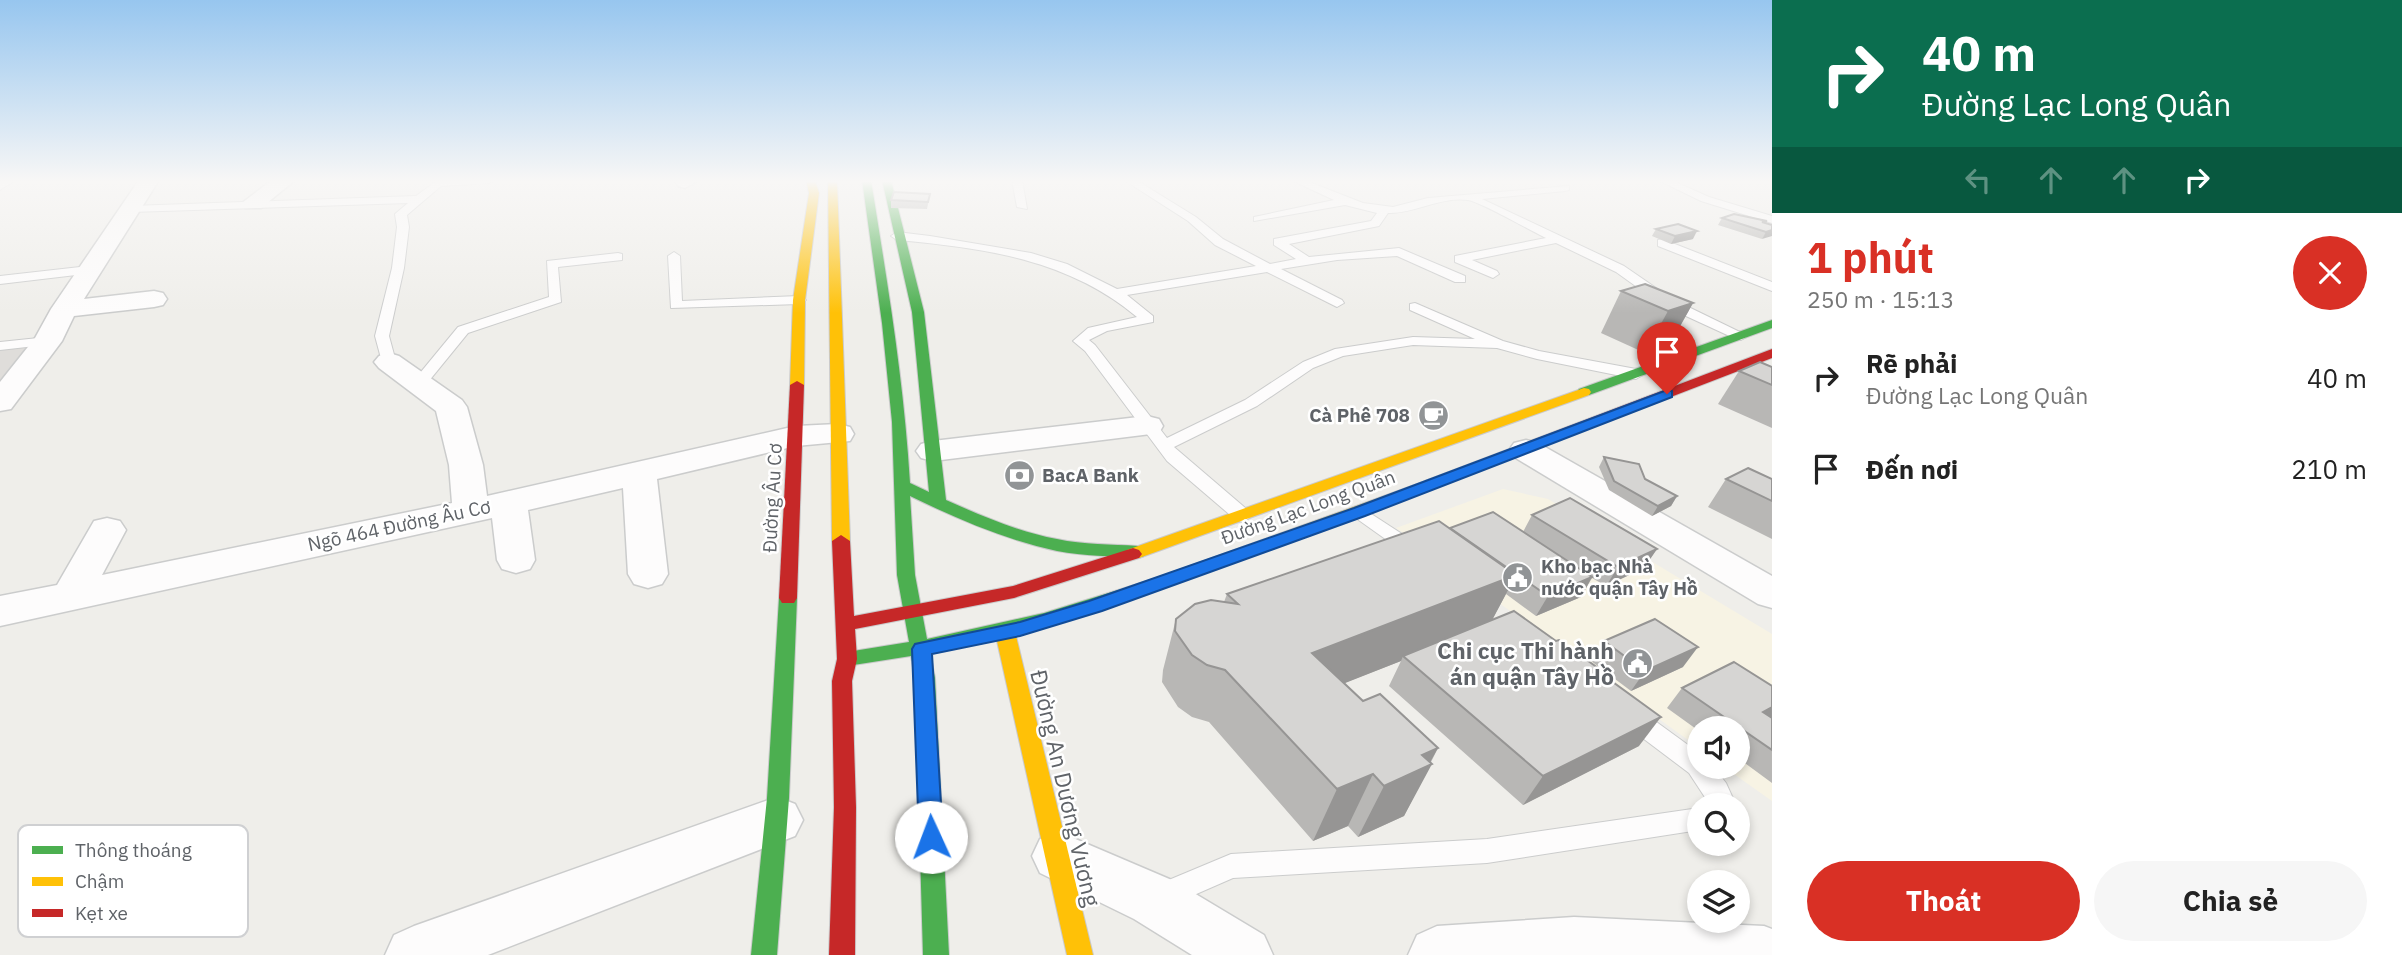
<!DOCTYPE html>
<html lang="vi">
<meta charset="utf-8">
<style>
:root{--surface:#fff;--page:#f6f6f6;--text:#222;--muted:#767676;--accent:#d93025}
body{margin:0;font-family:"IBM Plex Sans",sans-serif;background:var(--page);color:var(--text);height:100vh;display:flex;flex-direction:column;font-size:26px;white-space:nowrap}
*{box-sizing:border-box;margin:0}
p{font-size:23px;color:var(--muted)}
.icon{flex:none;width:38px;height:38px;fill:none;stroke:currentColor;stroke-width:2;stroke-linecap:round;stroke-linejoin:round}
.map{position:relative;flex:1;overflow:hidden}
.details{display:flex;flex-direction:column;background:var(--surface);width:630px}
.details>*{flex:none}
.top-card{background:#0b6e4f;color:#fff;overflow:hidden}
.buttons{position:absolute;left:1687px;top:716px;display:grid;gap:14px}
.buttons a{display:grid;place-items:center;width:63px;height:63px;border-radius:50%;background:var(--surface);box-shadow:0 4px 10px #0003;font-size:35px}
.pin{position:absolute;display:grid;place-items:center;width:60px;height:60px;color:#fff;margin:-72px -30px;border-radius:50% 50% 50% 0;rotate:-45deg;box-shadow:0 0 7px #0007}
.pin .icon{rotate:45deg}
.me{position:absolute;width:77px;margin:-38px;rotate:358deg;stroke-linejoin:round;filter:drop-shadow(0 0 5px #0008)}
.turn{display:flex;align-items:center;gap:24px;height:147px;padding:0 35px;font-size:32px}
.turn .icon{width:91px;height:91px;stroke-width:2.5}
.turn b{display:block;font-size:49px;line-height:60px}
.lanes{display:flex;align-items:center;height:66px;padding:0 35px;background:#0003;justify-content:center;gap:35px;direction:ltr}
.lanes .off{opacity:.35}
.round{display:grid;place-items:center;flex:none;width:74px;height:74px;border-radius:37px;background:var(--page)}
.headline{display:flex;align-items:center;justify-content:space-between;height:119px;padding:0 35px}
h1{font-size:42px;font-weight:700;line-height:52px;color:var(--accent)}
.button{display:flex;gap:14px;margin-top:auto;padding:14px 35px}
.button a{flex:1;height:80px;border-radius:42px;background:var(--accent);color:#fff;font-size:28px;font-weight:700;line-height:80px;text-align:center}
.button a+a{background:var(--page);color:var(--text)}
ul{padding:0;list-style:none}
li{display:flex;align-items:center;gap:21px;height:91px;padding:0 35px}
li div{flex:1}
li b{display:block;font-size:26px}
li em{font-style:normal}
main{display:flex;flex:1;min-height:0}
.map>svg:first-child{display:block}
.commercial{fill:#f7f3e4}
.industrial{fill:#dfddda}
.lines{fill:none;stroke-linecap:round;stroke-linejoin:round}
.lane-casing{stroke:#cbcccc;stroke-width:2}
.street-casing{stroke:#cbcccc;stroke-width:3}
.fast-casing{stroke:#cacacb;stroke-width:2}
.slow-casing{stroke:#cacacb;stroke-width:2}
.jam-casing{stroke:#cacacb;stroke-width:2}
.lane{fill:#fdfcfc;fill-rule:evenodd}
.street{fill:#fdfcfc;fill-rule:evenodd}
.fast{fill:#4caf50;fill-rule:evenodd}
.slow{fill:#ffc107;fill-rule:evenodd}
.jam{fill:#c62828;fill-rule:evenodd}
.wall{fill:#b8b7b5}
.shaded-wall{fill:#969594}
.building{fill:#d6d5d3;stroke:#969594;stroke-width:2}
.route{fill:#1a73e8;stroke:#114b97;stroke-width:2}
.labels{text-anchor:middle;stroke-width:5;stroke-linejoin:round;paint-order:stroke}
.poi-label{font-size:19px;font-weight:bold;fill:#5f6368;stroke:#fff;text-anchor:start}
.street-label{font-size:19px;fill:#5f6368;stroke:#fff}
.near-poi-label{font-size:23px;font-weight:bold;fill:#5f6368;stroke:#fff;text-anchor:end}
.near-street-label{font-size:23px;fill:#5f6368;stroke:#fff}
.key{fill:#fff;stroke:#cfd0d2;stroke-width:2}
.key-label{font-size:19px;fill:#5f6368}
</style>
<main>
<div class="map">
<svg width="1772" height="955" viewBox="0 0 1772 955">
<rect width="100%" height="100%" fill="#efeeea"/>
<path class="commercial" d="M1503,489L1548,499L1772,634V801L1724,767L1738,766V728H1699V748L1396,528Z"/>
<path class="industrial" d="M48,341L0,402V346Z"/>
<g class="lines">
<defs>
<g id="lane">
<path d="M4,180H15L0,190V182Z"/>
<path d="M438,180H494L489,183L441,186L407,215L409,227L404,268L389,336L396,362L389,366L382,362L375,336L392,268L397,227L395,214L408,203L131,212L125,209L131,206L416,196Z"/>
<path d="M1012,180H1022L1027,209L1017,207Z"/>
<path d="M1124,180H1136L1196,217L1223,239L1270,264L1296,259L1274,245V239L1371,221L1377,213L1345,205L1254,221V217L1334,200L1291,180H1304L1363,203L1393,207L1428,198L1569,186V190L1565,191L1482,199L1624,266L1672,299L1748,336L1741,340L1736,339L1662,305L1616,272L1556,243L1472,260L1497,271L1499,274L1493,278L1455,262V256L1546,238C1529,230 1483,203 1468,200C1441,196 1414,214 1388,213L1379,226L1289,244L1309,257L1399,248L1465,276V282H1455L1397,256L1337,260L1281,269L1342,300L1344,303L1337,307L1267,272L1127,295L1153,316V322L1107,331L1089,340L1095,345L1167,438L1245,400L1303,362L1335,349L1413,337L1475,339L1410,310V304L1415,303L1503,341L1539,351L1636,369L1644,374L1636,379L1537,359L1497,348L1413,345L1343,356L1313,368L1257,406L1174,447L1250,512L1252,516L1243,522L1236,520L1167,461L1085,351L1073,341L1088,328L1137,317C1068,259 984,248 897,240L891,236L897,232L930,236L1031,253L1067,264L1117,289L1256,266L1215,245L1188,221Z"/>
<path d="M1658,180H1671L1709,197L1772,216V223L1701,201Z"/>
<path d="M1662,239L1772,282V291L1658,246V240Z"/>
<path d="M674,252L680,256L682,301L799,296L806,300L799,304L671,308L668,256Z"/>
<path d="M618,253L622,254V260L558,267L561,302L468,333L424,387L419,389L411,384L458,327L549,297L547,261Z"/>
<path d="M89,266L95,270L93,273L0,284V276Z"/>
<path d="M48,337L55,341L53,344L0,350V342Z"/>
<path d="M1359,506L1419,545L1422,549L1419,553H1405L1353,516L1350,512L1353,508Z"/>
<path d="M1632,708L1640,710L1699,753V766H1713L1726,783L1736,805H1710L1689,773L1624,724L1620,717L1624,710Z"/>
<path d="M1699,808V830L1487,863L1233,878L1162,909L1152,905L1148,896L1152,887L1231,854L1487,839Z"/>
</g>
<g id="street">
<path d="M139,180H159L84,299L154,291L163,293L167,299L163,305L154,307L74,316L62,341L11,409L0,411V382L35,338L51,309Z"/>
<path d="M272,180H295L261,208H245L242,203Z"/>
<path d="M675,180H695V182L685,188L678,186Z"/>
<path d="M389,353L399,356L462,400L467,407L483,465L487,496L796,426L838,424L850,427L854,434L850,441L796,446L657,479L668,574L662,584L648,588L634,584L628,574L623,488L528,510L535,560L530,569L516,573L502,569L497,560L492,518L0,626V596L57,585L94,521L107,518L120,521L126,530L102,575L452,503L449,465L436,411L379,368L374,362L379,356Z"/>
<path d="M1147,416L1159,419L1163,426L1159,433L933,461L921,458L916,451L921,444L933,441Z"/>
<path d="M1526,440L1538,443L1772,576V608L1758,604L1514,457L1509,450L1514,443Z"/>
<path d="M777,797L795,804L803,820L795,836L488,955H385L394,935L414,926Z"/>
<path d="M1059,832L1174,881L1264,935L1273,955H1192L1134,919L1040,873L1032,856L1040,839Z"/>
<path d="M1574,917L1764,926L1772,929V955H1408L1417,935L1437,926Z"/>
</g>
<g id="fast">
<path d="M862,180H871C887,281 904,381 910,483L929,492L912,312L882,180H891L924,312L946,500C982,516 1019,532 1057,539C1084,545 1111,544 1138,546L1144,548L1147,552L1144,556L1138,558C1111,556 1084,556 1057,551C1006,540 957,519 910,496L915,575L927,639L1044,613L1160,577L1166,579L1169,583L1166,587C1089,614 1011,637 930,653L935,678L949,955H923L915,678L911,656L847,666L840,664L837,659L840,654L847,652L909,642L897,575L892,422L882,323Z"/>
<path d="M1772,320V328L1589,395H1579L1577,392L1579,389Z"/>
<path d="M788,592L794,593L797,598L789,798L777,955H751L767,798L779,598L782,593Z"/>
</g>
<g id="slow">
<path d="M806,180H815L819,193L805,300L804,385L797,389L790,385L793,300L809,193Z"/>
<path d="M828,180H837L850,541L841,547L832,541Z"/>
<path d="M1584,388L1589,389L1591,392L1589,395L1139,558H1127L1124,554L1127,550Z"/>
<path d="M1431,479L1437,481L1439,484L1437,487L1166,587H1154L1151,583L1154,579Z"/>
<path d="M1005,625L1012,627L1015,632L1093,955H1067L995,632L998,627Z"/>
</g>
<g id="jam">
<path d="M1772,349V358L1437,487L1431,489L1423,484L1425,481Z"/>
<path d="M797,381L804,385L797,598L794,603H782L779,598L790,385Z"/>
<path d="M841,535L850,541L854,616L1013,586L1133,548L1139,550L1142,554L1139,558L1014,598L855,629L857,659L852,681L856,807L855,955H829L834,807L832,681L837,659L832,541Z"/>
</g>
</defs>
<use href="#lane" class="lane-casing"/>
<use href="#street" class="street-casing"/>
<use href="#fast" class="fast-casing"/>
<use href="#slow" class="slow-casing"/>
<use href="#jam" class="jam-casing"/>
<use href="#lane" class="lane"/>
<use href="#street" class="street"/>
<use href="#fast" class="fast"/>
<use href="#slow" class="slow"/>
<use href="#jam" class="jam"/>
</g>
<g class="wall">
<path d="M930,194L927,209L891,208V200Z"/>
<path d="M1722,218L1767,221L1765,223L1772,225L1762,239L1718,225Z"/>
<path d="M1656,229L1693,239L1671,244L1652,236Z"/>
<path d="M1621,291L1693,303L1669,346L1645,353L1601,333Z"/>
<path d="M1772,367V428L1718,404L1739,371Z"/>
<path d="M1604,457L1677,496L1671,506L1652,516L1609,490L1599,467Z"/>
<path d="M1726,479H1772V539L1708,507Z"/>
<path d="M1532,515L1657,549L1644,568L1606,586L1592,578L1581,597L1536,616L1506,594L1492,620L1556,641L1609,676L1607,678L1639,746L1523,805L1389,686L1401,661L1344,683L1363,701L1438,748L1404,816L1358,837L1348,826L1313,841L1209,722L1192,717L1178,707L1162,682L1163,670L1176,619L1224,602L1227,594L1523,532Z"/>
<path d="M1604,641L1683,667L1631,691L1591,661Z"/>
<path d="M1772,686V783L1738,758V728H1699V731L1667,708L1682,688Z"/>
</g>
<g class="shaded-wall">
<path d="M1772,230V236L1762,239L1766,232Z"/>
<path d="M1697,231L1693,239L1671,244L1675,236Z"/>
<path d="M1693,303L1669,346L1645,353L1668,311Z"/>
<path d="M1677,496L1671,506L1652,516L1658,506Z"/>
<path d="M1657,549L1644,568L1606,586L1618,567Z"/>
<path d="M1516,575L1489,626L1403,656L1401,661L1292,704L1312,653Z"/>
<path d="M1592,577L1581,597L1536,616L1548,596Z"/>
<path d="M1698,647L1683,667L1631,691L1645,671Z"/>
<path d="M1772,707V718L1763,712Z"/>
<path d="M1661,717L1639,746L1523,805L1543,776Z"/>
<path d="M1438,748L1428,766L1432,764L1404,816L1358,837L1384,786L1422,755Z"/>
<path d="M1373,774L1348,826L1313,841L1337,789Z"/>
</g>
<g class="building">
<path d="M894,192L930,194L928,202L891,200Z"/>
<path d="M1734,214L1767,221L1762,222L1772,225V230L1766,232L1722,218Z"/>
<path d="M1678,224L1697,231L1675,236L1656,229Z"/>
<path d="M1645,284L1693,303L1668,311L1621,291Z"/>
<path d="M1760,362L1772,367V385L1739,371Z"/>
<path d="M1604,457L1639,464L1645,479L1677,496L1658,506L1614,481Z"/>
<path d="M1748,468L1772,479V501L1726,479Z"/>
<path d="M1570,498L1657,549L1618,567L1532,515Z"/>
<path d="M1493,512L1592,577L1548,596L1450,528Z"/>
<path d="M1439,521L1516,575L1312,653L1363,701L1380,694L1438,748L1422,755L1432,764L1384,786L1373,774L1337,789L1225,670L1207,665L1192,655L1175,631L1176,619L1195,604L1211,600L1238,604L1227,594Z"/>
<path d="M1514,611L1556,641L1559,640L1609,676L1606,677L1661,717L1543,776L1403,656Z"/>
<path d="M1655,619L1698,647L1645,671L1604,641Z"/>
<path d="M1734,662L1772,686V707L1763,712L1772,718V750L1682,688Z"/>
</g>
<linearGradient id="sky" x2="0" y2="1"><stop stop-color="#97c6ef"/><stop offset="0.58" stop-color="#f8f7f6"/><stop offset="1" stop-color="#f8f7f6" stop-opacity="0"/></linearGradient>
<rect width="1772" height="313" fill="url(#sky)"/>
<path class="route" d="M1667,390L1672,391V397L1365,516L1102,611L1020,636L932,654L943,837L940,844L931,847L923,844L919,837L912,649L915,644L1020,622L1089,601L1354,508Z"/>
<defs>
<symbol id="cafe-disc" viewBox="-11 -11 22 22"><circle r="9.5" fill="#919496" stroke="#fff"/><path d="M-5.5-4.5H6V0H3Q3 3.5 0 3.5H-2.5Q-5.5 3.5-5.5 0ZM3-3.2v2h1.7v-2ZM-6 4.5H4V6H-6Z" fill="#fff"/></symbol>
<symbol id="bank-disc" viewBox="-11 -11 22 22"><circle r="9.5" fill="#919496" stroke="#fff"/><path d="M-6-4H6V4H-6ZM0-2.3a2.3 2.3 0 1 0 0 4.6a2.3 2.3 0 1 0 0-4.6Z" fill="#fff"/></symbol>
<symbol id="civic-disc" viewBox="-11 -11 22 22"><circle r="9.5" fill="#919496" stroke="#fff"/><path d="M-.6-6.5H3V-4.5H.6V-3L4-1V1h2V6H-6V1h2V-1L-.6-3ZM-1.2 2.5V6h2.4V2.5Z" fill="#fff"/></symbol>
</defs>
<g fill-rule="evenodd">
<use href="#cafe-disc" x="1416" y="398" width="35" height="35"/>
<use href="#bank-disc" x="1002" y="458" width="35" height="35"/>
<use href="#civic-disc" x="1500" y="560" width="35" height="35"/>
<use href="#civic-disc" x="1620" y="646" width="35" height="35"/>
</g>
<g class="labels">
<g class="poi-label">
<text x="1410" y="422" text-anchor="end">Cà Phê 708</text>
<text x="1042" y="482">BacA Bank</text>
<text x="1541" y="573">Kho bạc Nhà<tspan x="1541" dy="22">nước quận Tây Hồ</tspan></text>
</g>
<g class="street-label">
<text transform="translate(772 498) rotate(-87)" y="7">Đường Âu Cơ</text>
<text transform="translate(1308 507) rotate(-20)" y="7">Đường Lạc Long Quân</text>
<text transform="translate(399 525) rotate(-12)" y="7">Ngõ 464 Đường Âu Cơ</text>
</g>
<g class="near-poi-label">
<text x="1614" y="659">Chi cục Thi hành<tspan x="1614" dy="26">án quận Tây Hồ</tspan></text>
</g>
<g class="near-street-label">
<text transform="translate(1065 788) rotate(77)" y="8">Đường An Dương Vương</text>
</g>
</g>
<rect x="18" y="825" width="230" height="112" rx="10" class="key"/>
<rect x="32" y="846" width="31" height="8" fill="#4caf50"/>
<rect x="32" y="877" width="31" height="9" fill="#ffc107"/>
<rect x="32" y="909" width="31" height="8" fill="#c62828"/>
<g class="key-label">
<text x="75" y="857">Thông thoáng</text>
<text x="75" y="888">Chậm</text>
<text x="75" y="920">Kẹt xe</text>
</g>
</svg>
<div class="buttons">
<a><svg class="icon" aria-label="sound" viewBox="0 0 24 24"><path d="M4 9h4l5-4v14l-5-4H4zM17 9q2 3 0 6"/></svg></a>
<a><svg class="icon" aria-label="search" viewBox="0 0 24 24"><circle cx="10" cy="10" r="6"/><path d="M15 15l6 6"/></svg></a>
<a><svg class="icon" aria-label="layers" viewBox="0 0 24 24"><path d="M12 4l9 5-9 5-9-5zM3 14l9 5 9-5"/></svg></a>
</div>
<div class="pin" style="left:1667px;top:394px;background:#d93025"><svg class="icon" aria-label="arrive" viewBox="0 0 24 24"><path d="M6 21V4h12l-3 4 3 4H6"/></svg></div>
<svg class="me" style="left:931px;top:837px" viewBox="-20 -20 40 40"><circle r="19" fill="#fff"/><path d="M0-13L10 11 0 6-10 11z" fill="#1a73e8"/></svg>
</div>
<section class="details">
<div class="top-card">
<div class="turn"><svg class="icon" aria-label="right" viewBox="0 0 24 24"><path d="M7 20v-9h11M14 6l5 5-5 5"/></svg><div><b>40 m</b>Đường Lạc Long Quân</div></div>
<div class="lanes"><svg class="icon off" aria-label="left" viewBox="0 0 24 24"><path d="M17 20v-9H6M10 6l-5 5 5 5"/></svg><svg class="icon off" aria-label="ahead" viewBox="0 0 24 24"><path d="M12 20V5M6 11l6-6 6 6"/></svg><svg class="icon off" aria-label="ahead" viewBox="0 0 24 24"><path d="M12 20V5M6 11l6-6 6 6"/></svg><svg class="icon" aria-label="right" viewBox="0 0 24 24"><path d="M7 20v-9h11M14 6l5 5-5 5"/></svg></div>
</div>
<div class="headline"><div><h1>1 phút</h1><p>250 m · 15:13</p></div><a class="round" style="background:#d93025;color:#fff"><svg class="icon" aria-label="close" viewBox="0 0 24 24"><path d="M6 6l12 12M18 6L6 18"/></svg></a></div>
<ul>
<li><svg class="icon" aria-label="right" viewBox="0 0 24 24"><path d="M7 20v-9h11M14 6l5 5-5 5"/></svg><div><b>Rẽ phải</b><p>Đường Lạc Long Quân</p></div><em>40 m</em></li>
<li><svg class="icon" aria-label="arrive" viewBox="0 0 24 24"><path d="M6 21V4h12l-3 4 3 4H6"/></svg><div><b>Đến nơi</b></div><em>210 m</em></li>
</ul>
<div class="button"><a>Thoát</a><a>Chia sẻ</a></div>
</section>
</main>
